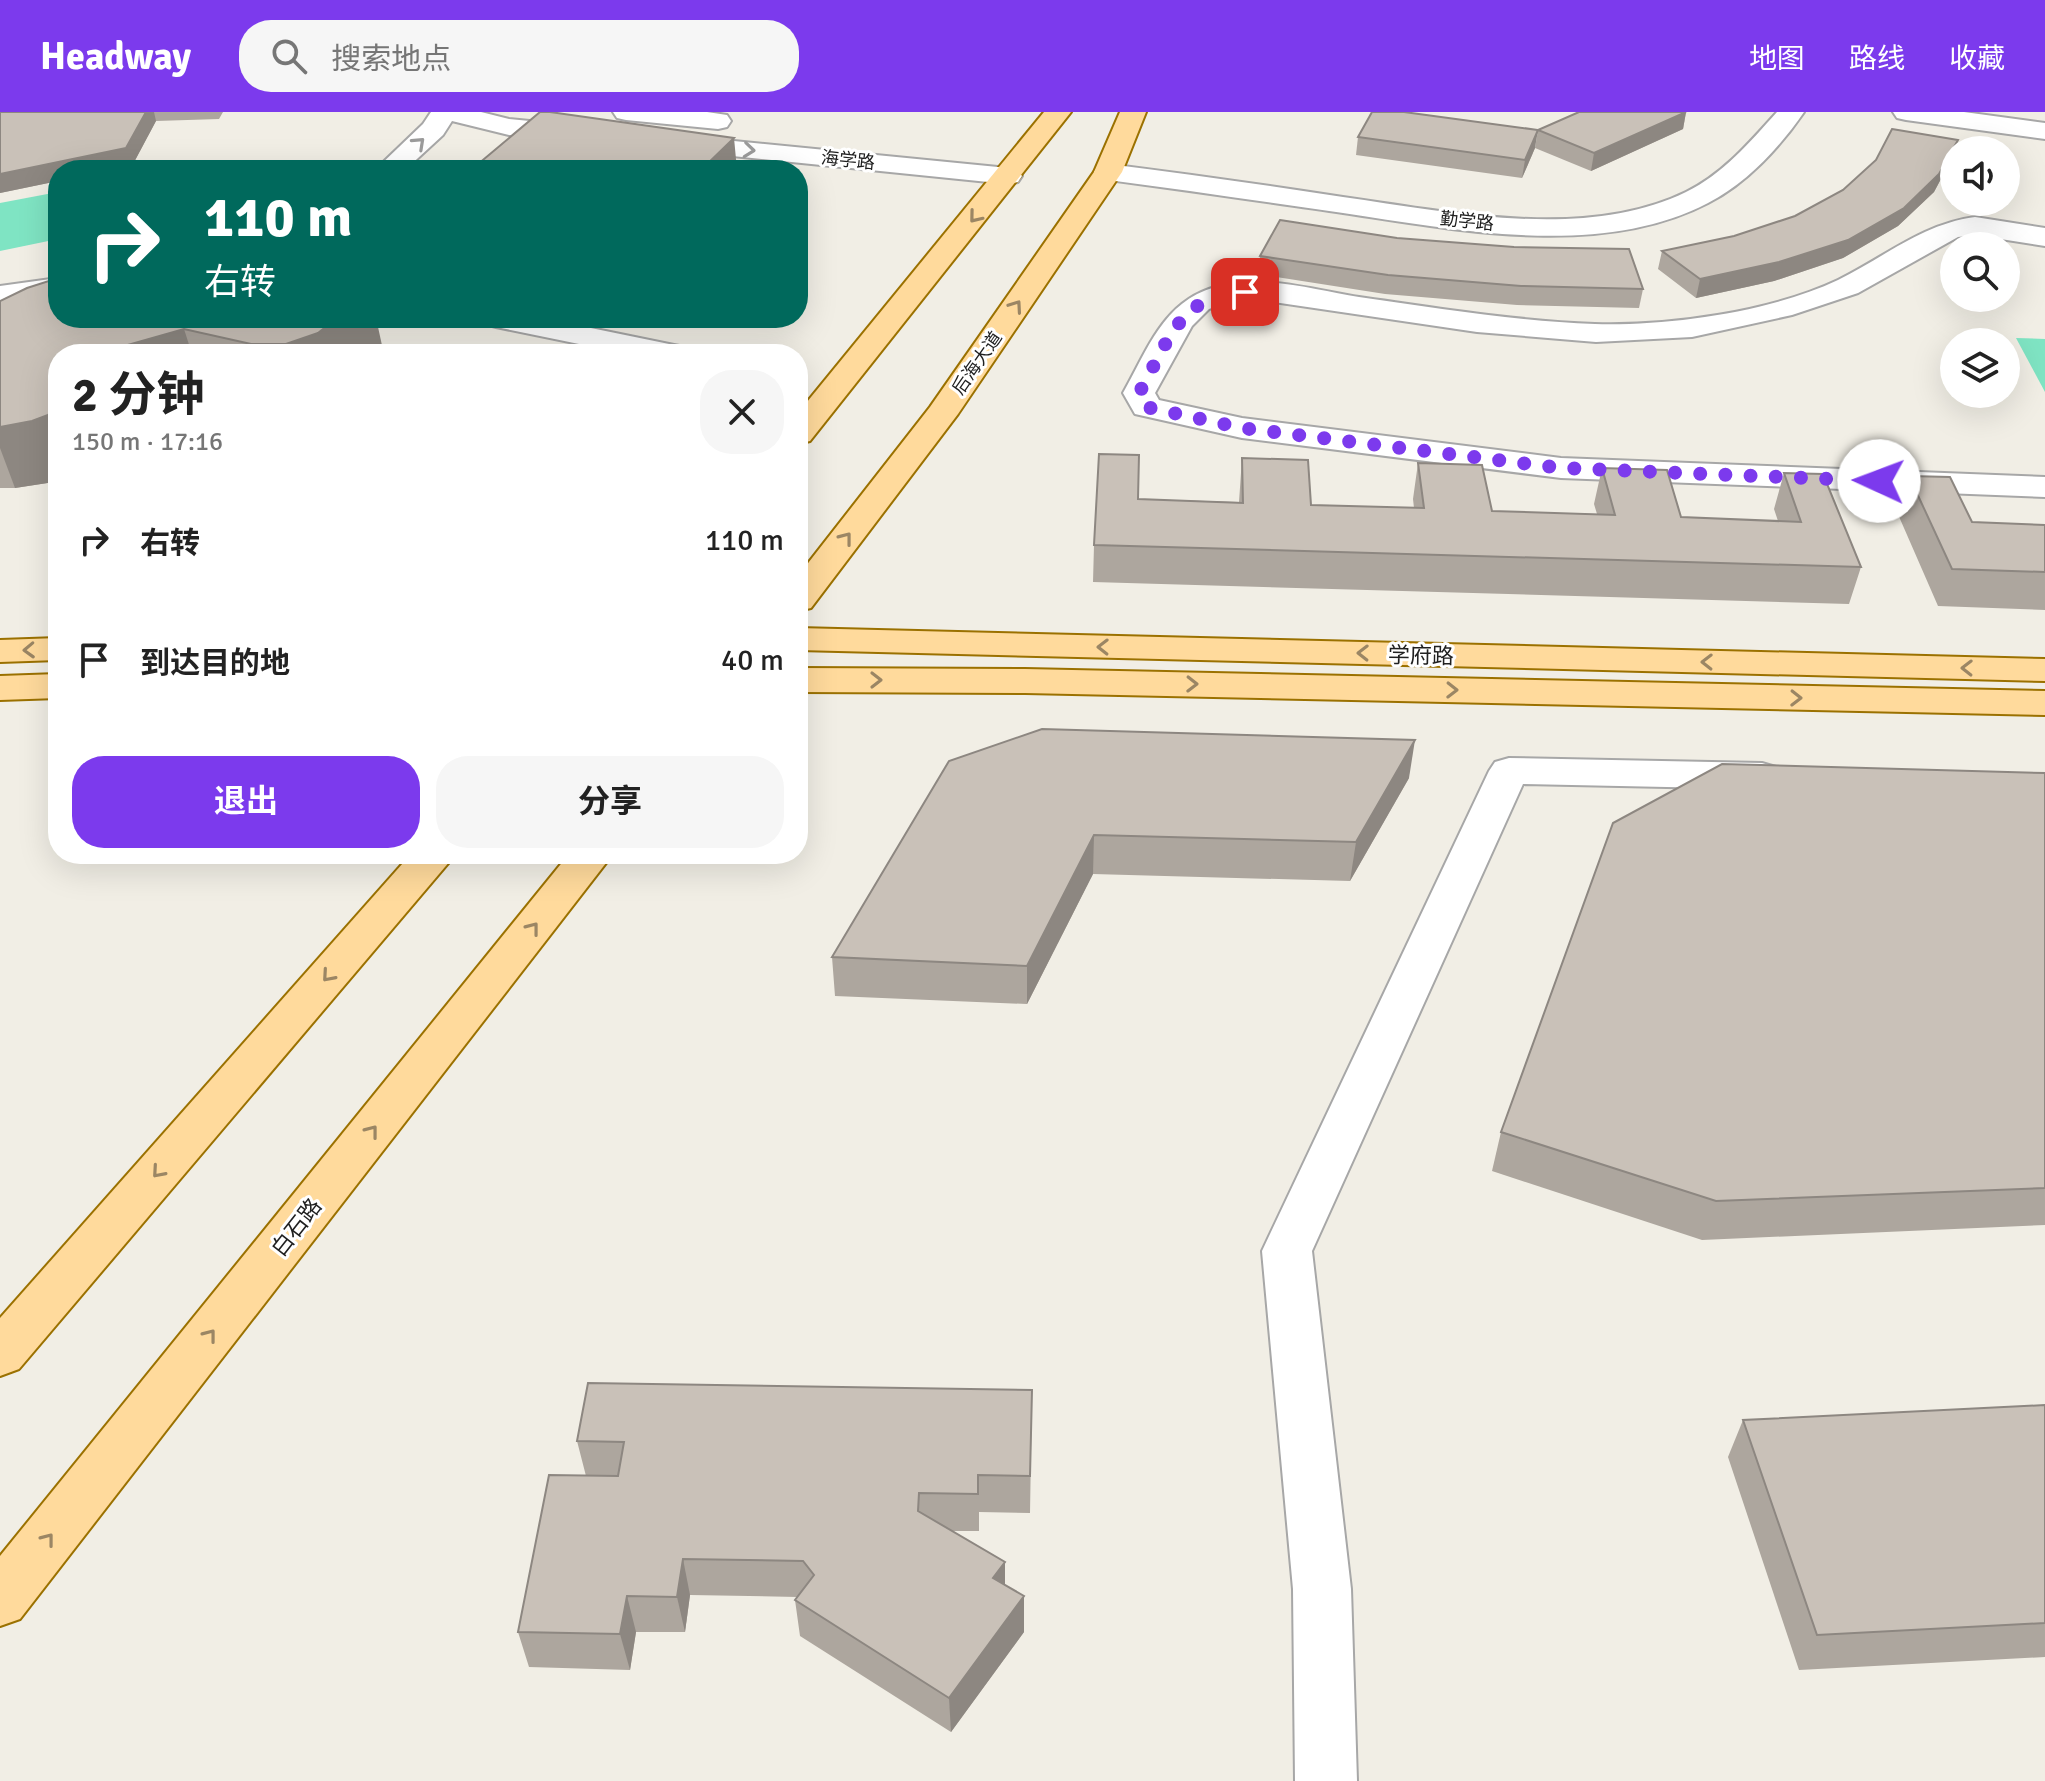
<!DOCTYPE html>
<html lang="zh">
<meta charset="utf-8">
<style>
:root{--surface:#fff;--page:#f6f6f6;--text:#222;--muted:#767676;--accent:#7c3aed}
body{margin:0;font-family:Signika,"Noto Sans SC",sans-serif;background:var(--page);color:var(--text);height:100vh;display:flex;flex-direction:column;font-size:30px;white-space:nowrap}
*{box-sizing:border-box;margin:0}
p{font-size:26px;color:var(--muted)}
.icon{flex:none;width:44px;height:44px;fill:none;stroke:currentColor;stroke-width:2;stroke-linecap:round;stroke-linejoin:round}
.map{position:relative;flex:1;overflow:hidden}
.panel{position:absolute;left:48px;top:232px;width:760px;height:520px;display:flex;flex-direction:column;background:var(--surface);border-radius:32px;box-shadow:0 8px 32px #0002}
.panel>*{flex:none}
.banner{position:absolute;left:48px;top:48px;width:760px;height:168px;border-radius:32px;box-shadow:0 8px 32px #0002;background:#00695c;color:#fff;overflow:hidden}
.fabs{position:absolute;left:1940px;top:24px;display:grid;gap:16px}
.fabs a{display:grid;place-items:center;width:80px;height:80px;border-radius:50%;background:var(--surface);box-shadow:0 8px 32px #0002;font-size:40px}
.pin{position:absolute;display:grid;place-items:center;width:68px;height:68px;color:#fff;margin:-34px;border-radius:16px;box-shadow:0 4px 12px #0006}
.me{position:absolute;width:88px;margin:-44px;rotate:272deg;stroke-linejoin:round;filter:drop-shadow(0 0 6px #0008)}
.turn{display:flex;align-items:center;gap:28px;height:168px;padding:0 24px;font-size:36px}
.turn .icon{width:104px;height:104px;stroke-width:2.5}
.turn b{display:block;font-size:56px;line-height:68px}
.round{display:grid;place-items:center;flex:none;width:84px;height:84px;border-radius:32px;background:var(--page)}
.summary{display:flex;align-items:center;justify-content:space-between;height:136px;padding:0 24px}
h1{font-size:48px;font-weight:700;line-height:60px}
.cta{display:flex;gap:16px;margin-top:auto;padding:16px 24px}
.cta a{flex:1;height:92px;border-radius:32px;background:var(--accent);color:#fff;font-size:32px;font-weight:700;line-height:92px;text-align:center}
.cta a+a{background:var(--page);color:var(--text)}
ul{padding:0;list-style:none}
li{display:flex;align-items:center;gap:24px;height:120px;padding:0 24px}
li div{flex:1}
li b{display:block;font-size:30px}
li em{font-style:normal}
header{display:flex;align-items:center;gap:48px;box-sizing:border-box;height:112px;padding:0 40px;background:var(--accent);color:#fff}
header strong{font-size:38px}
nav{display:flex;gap:44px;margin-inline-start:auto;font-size:28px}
.search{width:560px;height:72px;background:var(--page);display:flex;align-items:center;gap:20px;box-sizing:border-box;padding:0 28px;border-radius:32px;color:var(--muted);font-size:30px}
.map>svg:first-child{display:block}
.pitch{fill:#7fe4c3}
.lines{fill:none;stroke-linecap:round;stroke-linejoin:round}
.minor-casing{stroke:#a7a7a7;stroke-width:4}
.major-casing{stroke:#9b7100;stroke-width:4}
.minor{fill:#fff;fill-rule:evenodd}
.major{fill:#ffda9c;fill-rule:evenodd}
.wall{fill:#ada69e}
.shaded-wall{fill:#8d8781}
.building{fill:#c9c1b8;stroke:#8d8781;stroke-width:2}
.oneway{stroke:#9b9b9b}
.oneway2{stroke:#9b8664}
.route{stroke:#7c3aed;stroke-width:14;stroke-dasharray:0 25.2}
.labels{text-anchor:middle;stroke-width:6;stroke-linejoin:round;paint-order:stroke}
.far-street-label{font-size:18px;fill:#202020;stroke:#fff}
.street-label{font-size:22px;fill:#202020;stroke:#fff}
</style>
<header>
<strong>Headway</strong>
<div class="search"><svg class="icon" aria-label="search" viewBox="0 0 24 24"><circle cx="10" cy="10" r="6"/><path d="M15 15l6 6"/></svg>搜索地点</div>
<nav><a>地图</a><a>路线</a><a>收藏</a></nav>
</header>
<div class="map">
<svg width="2045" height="1669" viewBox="0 0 2045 1669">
<rect width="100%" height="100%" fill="#f1eee5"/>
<g class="pitch">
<path d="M58,80V127L0,139V91Z"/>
<path d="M2016,226L2045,227V280Z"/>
</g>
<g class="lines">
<defs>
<g id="minor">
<path d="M431,0H481L509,7L582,14L591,16L595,22L591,28L582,30L509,23L452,9L443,23L405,58H375L423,12Z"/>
<path d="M613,0H707L727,3L731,9L727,15L718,17L626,8L617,6Z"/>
<path d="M1777,0H1804C1780,35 1746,72 1708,91C1601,147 1456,118 1343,101C1265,90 1186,78 1108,68L1098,66L1094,60L1098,54L1108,52C1187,62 1265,73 1343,85C1449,100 1586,129 1686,80C1723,62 1750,30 1777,0Z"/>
<path d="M1893,0H1964L2045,11V27L1906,8L1897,6Z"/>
<path d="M674,23L1008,56L1018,58L1022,64L1018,70L1008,72L664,37L661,31L664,25Z"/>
<path d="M1975,105L2045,116V134L1975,123L1958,125L1858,181L1792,203L1692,225L1596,230L1477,220L1266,189L1229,190L1209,197L1192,214L1155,281L1159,288L1242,306L1561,346L2045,365V385L1561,366L1242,326L1135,302L1123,281C1148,237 1163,190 1215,175C1259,161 1315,178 1359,185C1437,196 1516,209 1595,212C1670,214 1770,200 1838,168C1885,145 1922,112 1975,105Z"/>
<path d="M58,166V184L0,192V174Z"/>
<path d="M481,206H542L674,233L685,235L690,242H628L496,215L485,212Z"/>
<path d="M1509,646L1762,651L1776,655L1782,664L1776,673L1762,677L1523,672L1312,1139L1351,1477L1357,1669H1295L1293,1477L1262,1139L1489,659L1495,650Z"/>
</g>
<g id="major">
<path d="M1044,0H1071L810,329L798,332V301Z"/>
<path d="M1120,0H1146L1122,60L958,302L811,496L798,499V464L930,295L1094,60Z"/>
<path d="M798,516L2045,547V569L798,538Z"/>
<path d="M58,526V548L0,550V528Z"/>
<path d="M798,556L1025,557L2045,579V603L1025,581L798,580Z"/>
<path d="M58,562V586L0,588V564Z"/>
<path d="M411,742H456L19,1257L0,1264V1206Z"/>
<path d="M569,742H613L20,1507L0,1514V1444Z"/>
</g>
</defs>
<use href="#minor" class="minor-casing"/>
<use href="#major" class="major-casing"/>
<use href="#minor" class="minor"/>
<use href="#major" class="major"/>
</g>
<g class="wall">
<path d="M0,0H223L219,7L156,9L132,54L58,58V69L0,81Z"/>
<path d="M1686,0L1683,17L1591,59L1535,36L1538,18Z"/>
<path d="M1358,25L1535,36L1522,66L1356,43Z"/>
<path d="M1958,28L1952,46L1934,80L1898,114L1843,146L1774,169L1696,186L1658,157L1662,139L1734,124L1795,104Z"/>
<path d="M1260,144L1643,177L1639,196L1517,193L1385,182L1258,162Z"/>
<path d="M0,189L383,235V238L378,242H58L54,370L15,376H0Z"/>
<path d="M1242,346L1311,393L1414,396L1413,387L1418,351L1492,399L1597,402L1594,392L1602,356L1681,405L1778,409L1774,397L1784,361L1861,455L1849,492L1093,470L1094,433L1138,387L1239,390Z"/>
<path d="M1909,364L1972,410L2045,413V498L1938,494L1897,400Z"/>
<path d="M949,649L1409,666L1350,769L1093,762L1027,892L835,884L832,845Z"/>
<path d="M2045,661V1113L1702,1128L1492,1059L1501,1020Z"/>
<path d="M1032,1278L1030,1401L979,1400V1419H951L1005,1450V1473L1024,1484V1520L951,1620L800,1524L795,1488L798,1485L690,1483L685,1520H636L630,1558L529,1555L518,1520L586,1364L577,1329Z"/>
<path d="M2045,1293V1545L1799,1558L1728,1345L1743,1308Z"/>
</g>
<g class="shaded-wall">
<path d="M146,0H154L156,9L132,54L113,58H58V69L0,81V62Z"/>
<path d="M1686,0L1683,17L1591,59L1594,41Z"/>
<path d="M1538,18L1535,36L1522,66L1525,48Z"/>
<path d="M734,26L737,58H701Z"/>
<path d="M1958,28L1952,46L1934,80L1898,114L1843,146L1774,169L1696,186L1700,167Z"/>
<path d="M337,206H376L383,238L378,242H288L286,232Z"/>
<path d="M184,217L192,242H96Z"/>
<path d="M58,293V368L54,370L15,376L0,336V315Z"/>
<path d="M1415,628L1409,666L1350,769L1356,730Z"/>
<path d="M1094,723L1093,762L1027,892V854Z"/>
<path d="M683,1447L690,1483L685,1520L677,1485Z"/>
<path d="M1005,1450V1486L993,1466Z"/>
<path d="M627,1484L636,1520L630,1558L620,1522Z"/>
<path d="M1024,1484V1520L951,1620L949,1586Z"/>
</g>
<g class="building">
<path d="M0,0H146L126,36L0,62Z"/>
<path d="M540,0H550L734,26L701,58H471Z"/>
<path d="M1372,0H1404L1538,18L1525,48L1358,25Z"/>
<path d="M1579,0H1686L1594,41L1538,18Z"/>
<path d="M1892,17L1958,28L1939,62L1904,96L1848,128L1779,150L1700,167L1662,139L1734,124L1795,104L1843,78L1876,48Z"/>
<path d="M1280,108L1397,126L1514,135L1629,137L1643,177L1521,174L1388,163L1260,144Z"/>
<path d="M58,166V206H337L318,221L286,232H251L184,217L96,242H58L57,294L48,303L32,309L0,315V189L27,176Z"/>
<path d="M1099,342L1139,343L1138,387L1243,391L1242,346L1308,348L1311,393L1424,396L1418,351L1482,353L1492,399L1615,403L1602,356L1667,358L1681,405L1801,410L1784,361L1823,362L1861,455L1094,433Z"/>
<path d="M1909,364L1950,365L1972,410L2045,413V460L1952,457Z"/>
<path d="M1042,617L1415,628L1356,730L1094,723L1027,854L832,845L949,649Z"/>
<path d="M1722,652L2045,661V1076L1716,1089L1501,1020L1613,711Z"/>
<path d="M588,1271L1032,1278L1030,1364L978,1363V1382L919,1381L918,1399L1005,1450L993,1466L1024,1484L949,1586L795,1488L814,1463L803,1449L683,1447L677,1485L627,1484L620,1522L518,1520L549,1363L618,1364L624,1330L577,1329Z"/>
<path d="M2045,1293V1511L1817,1523L1743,1308Z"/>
</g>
<defs><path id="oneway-chevron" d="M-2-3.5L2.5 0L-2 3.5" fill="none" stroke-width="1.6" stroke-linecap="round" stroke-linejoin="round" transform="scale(2)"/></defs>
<g class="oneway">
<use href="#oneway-chevron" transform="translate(419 31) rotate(-43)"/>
<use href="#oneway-chevron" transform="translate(749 38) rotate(6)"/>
</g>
<g class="oneway2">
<use href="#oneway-chevron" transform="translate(975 105) rotate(129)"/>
<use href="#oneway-chevron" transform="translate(1016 194) rotate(-55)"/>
<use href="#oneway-chevron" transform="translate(846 426) rotate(-52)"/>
<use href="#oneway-chevron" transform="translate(1103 535) rotate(-179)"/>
<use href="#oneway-chevron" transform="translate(29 538) rotate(178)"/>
<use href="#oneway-chevron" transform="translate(1363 541) rotate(-179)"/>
<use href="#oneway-chevron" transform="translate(1707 550) rotate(-179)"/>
<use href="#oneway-chevron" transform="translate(1967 556) rotate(-179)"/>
<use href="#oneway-chevron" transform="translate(876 568)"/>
<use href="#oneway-chevron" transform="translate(1192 572) rotate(1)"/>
<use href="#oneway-chevron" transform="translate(1452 578) rotate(1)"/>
<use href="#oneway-chevron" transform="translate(1796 586) rotate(1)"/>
<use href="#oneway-chevron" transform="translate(533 816) rotate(-52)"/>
<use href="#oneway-chevron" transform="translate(328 864) rotate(131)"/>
<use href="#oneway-chevron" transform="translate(372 1019) rotate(-52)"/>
<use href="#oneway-chevron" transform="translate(158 1060) rotate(131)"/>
<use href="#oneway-chevron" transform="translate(210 1223) rotate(-52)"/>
<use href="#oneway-chevron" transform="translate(48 1427) rotate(-52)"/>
</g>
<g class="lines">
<path class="route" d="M1245,180C1179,182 1168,231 1139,281L1146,295L1242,316L1561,356L1879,369"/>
</g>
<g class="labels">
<g class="far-street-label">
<text transform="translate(848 48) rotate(6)" y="6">海学路</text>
<text transform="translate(1467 109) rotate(6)" y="6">勤学路</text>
<text transform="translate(977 251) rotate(-55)" y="6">后海大道</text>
</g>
<g class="street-label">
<text transform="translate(1421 543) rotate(1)" y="8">学府路</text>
<text transform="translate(296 1115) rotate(-52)" y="8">白石路</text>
</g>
</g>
</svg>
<div class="fabs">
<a><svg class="icon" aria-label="sound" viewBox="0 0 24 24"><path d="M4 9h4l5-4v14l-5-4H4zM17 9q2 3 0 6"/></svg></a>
<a><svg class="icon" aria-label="search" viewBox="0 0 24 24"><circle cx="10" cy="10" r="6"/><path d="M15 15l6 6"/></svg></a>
<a><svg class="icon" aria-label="layers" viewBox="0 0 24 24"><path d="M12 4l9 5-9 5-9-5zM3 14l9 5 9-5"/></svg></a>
</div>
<div class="pin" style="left:1245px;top:180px;background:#d93025"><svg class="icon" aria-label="arrive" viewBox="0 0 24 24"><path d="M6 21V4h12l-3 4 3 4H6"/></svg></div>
<svg class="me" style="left:1879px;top:369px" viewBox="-20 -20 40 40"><circle r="19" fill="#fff"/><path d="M0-13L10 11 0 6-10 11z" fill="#7c3aed"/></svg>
<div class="banner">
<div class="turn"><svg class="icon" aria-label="right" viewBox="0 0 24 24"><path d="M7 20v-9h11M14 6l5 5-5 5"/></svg><div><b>110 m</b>右转</div></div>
</div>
<section class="panel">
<div class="summary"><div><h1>2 分钟</h1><p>150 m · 17:16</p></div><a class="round"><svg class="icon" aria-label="close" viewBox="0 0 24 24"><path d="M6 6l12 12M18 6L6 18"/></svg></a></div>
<ul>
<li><svg class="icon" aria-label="right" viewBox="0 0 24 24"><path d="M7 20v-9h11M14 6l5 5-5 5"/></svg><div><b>右转</b></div><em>110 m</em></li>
<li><svg class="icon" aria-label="arrive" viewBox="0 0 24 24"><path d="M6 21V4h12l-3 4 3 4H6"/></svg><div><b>到达目的地</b></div><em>40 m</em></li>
</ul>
<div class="cta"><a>退出</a><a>分享</a></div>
</section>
</div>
